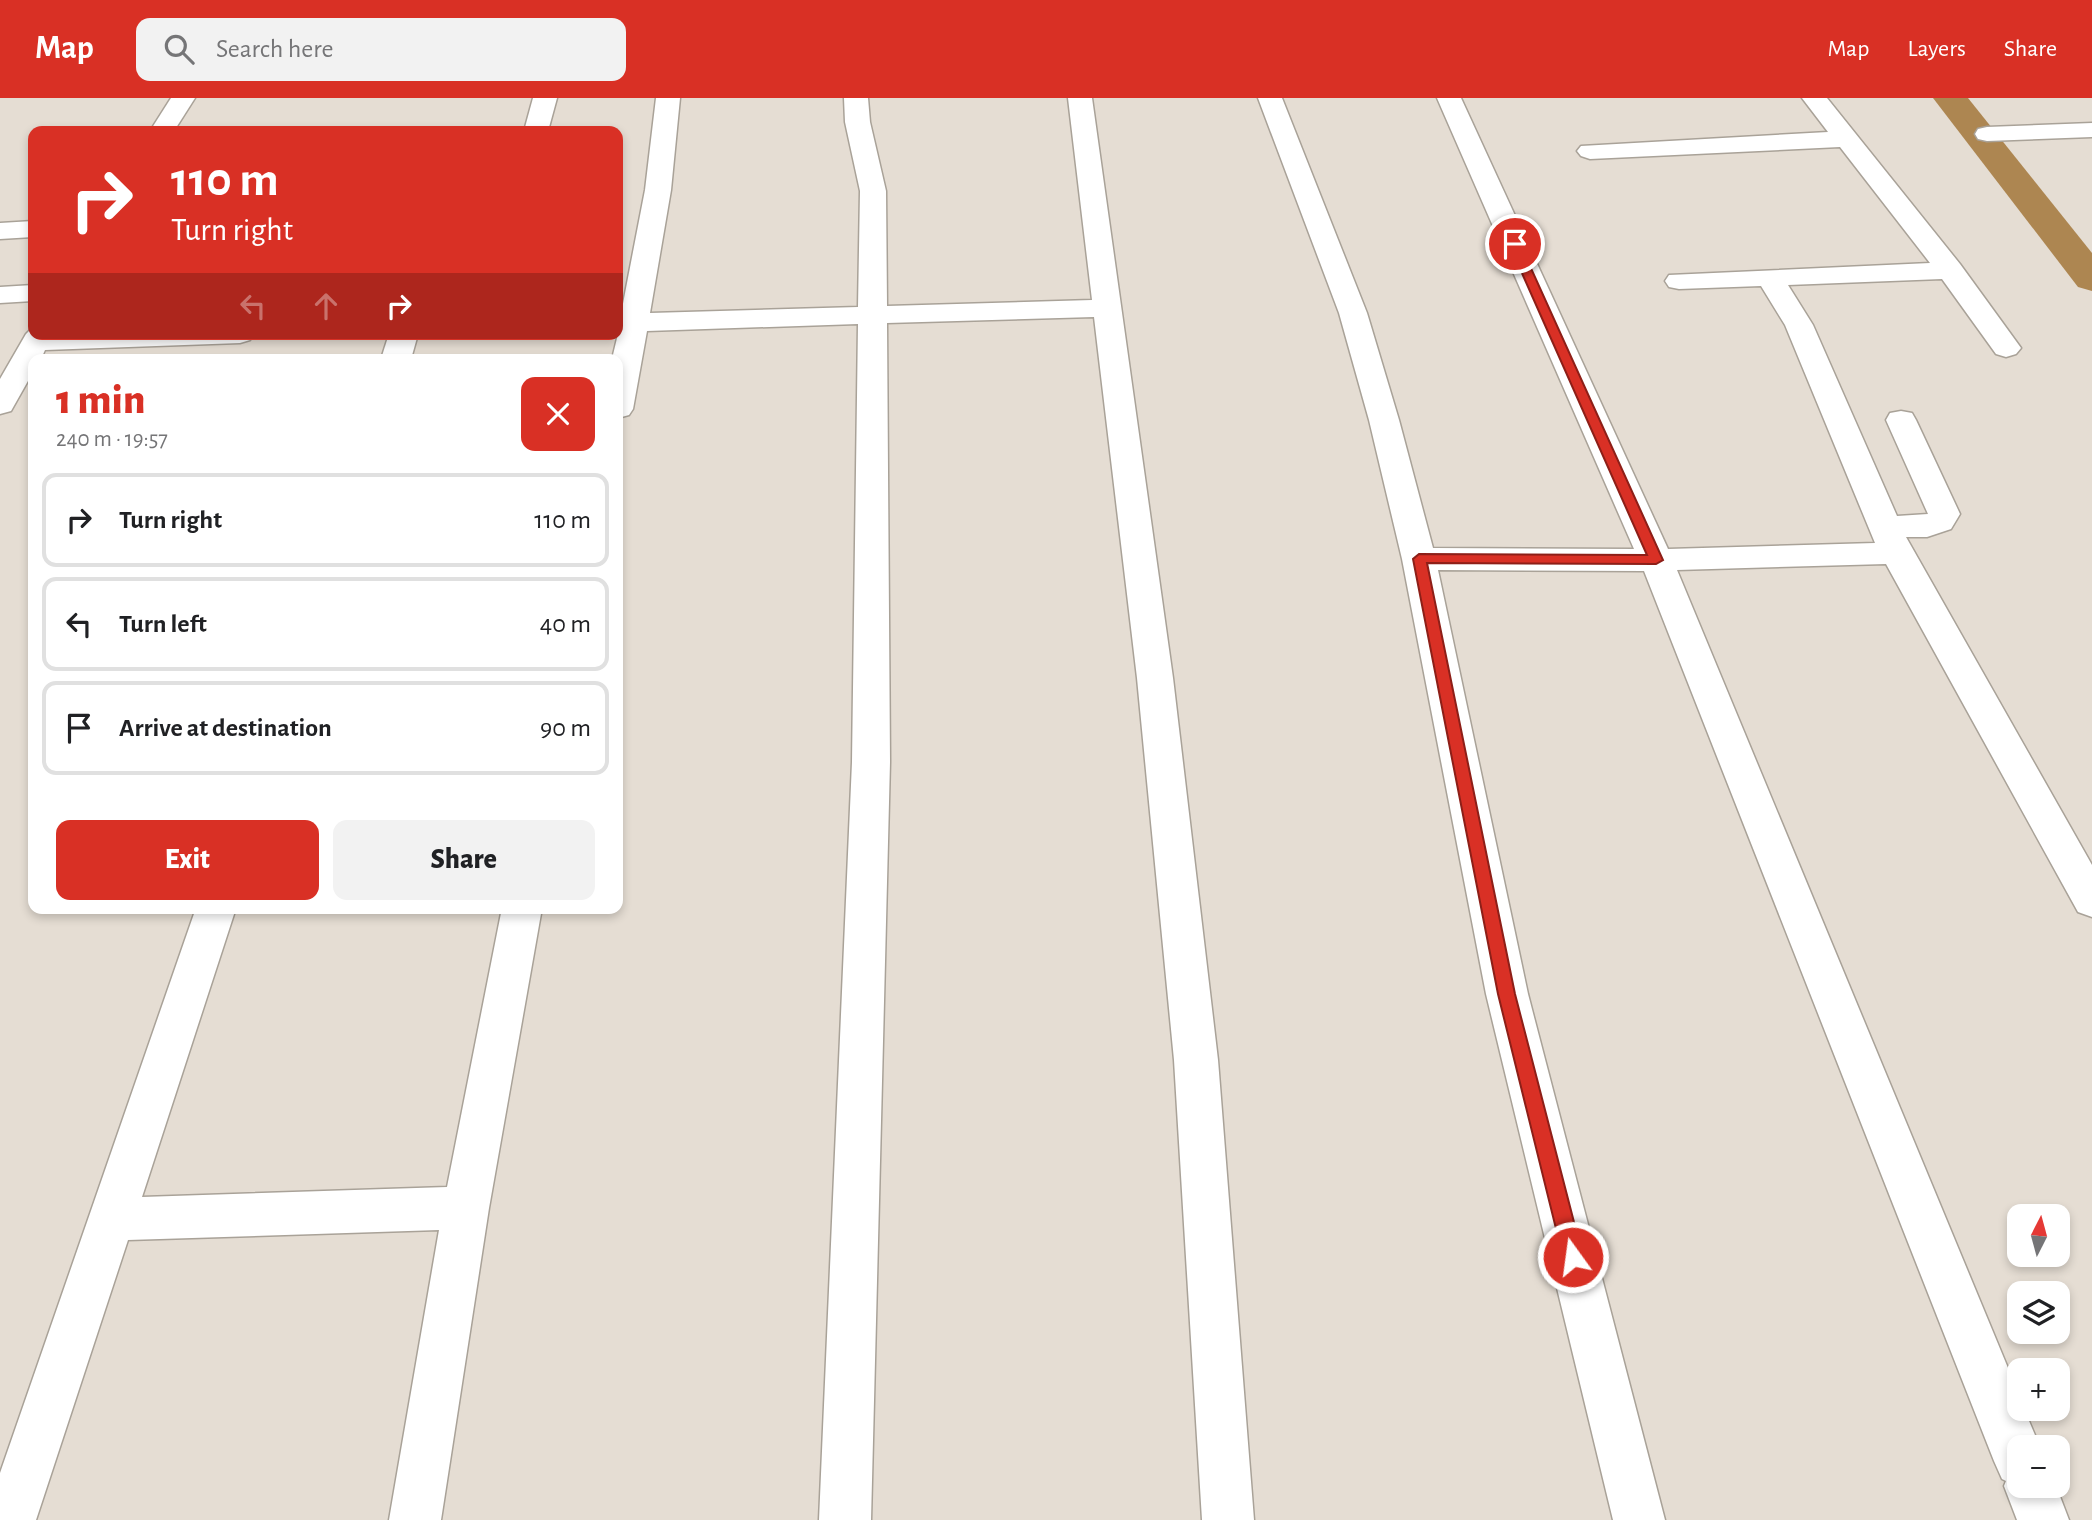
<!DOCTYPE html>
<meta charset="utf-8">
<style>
:root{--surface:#fff;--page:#f2f2f2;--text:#202124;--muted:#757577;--line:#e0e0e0;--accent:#d93025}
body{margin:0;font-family:"Alegreya Sans",sans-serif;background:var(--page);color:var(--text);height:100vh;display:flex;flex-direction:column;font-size:26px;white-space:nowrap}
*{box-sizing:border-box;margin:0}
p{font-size:23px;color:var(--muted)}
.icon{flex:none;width:38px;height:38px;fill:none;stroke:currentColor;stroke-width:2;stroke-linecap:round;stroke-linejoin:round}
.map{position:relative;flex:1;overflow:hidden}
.details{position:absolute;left:28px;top:256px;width:595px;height:560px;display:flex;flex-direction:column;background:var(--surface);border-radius:14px;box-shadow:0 4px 10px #0003}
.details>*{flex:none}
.top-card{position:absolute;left:28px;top:28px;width:595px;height:214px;border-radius:14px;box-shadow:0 4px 10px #0003;background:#d93025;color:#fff;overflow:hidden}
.needle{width:46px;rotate:6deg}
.controls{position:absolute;left:2007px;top:1106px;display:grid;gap:14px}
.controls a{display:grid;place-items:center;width:63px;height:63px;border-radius:14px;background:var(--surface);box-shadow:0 4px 10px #0003;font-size:35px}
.pin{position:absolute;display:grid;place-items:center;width:60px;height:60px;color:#fff;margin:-30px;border:4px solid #fff;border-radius:50%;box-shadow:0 2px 7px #0007}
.me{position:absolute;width:77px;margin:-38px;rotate:346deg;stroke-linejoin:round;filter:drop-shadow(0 0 5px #0008)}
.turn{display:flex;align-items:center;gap:24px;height:147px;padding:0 28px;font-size:32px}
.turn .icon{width:91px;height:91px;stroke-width:2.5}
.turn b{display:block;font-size:49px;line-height:60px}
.lanes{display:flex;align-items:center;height:66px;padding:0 28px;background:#0003;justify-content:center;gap:35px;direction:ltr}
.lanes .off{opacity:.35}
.round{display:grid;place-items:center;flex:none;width:74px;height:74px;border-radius:14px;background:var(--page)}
.headline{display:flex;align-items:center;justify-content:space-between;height:119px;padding:0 28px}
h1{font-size:42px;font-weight:800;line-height:52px;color:var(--accent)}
.button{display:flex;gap:14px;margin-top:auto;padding:14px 28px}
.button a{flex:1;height:80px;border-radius:14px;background:var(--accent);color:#fff;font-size:28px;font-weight:800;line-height:80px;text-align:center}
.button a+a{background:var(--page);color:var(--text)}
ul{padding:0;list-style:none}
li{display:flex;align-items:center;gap:21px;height:94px;margin:0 14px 10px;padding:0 14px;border:4px solid var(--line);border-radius:14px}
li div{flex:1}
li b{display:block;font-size:26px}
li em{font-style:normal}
header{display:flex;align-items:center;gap:42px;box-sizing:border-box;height:98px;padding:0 35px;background:var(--accent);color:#fff}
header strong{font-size:33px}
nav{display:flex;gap:38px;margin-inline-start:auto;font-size:24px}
.search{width:490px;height:63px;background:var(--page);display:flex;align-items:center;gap:18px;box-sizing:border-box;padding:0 24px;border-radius:14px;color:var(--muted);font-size:26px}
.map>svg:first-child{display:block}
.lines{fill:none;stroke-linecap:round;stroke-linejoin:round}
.canal{fill:#ad8651;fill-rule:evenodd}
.minor-casing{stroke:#a9a298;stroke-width:3}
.minor{fill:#fff;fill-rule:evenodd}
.route{fill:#d93025;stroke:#8d1f18;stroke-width:2}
</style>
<header>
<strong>Map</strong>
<div class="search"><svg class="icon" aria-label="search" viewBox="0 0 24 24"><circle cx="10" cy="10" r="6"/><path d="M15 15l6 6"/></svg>Search here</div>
<nav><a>Map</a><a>Layers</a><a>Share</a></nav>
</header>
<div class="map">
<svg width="2092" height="1422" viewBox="0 0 2092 1422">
<rect width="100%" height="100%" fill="#e5ddd3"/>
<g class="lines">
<path class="canal" d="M1933,0H1968L2092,155V193L2078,189Z"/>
<defs>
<g id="minor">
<path d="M171,0H195L174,33H150Z"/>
<path d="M533,0H557L548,33H524Z"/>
<path d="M656,0H680L671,92L650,215L858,209L860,93L845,24L844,0H868L870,24L886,93L887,208L1092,202L1068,0H1092L1173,580L1218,962L1254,1422H1202L1174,962L1137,580L1094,219L887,225L890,664L871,1422H819L852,664L858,226L647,233L633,311L629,317L618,320V261H612L618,236V216H621L645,92Z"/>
<path d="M1258,0H1282L1367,215L1399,322L1433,450L1634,451L1437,0H1461L1668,451L1875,445L1785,227L1761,188L1679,191L1669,189L1665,183L1669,177L1930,165L1840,49L1590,61L1581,58L1577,53L1581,48L1828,34L1802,0H1827L1960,166L2021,250L2016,256L2006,259L1996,256L1942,181L1788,187L1813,227L1897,418L1928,416L1886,322L1890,315L1901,313L1912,315L1916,322L1960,416L1951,431L1927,439H1906L2092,767V819L2078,814L1886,466L1677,472L2020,1299V1311H2024L2040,1349H2020V1388H2056L2069,1422H2017L2004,1388L2006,1383L2002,1381L1994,1363L1644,473L1438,472L1528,896L1665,1422H1613L1486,896L1402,461L1369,322L1339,215Z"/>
<path d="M2092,25V39L1987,43L1978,41L1975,36L1978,31L1987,29Z"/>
<path d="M33,123V139L0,141V125Z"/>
<path d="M33,187V203L0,205V189Z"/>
<path d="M33,229V236H254L250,242L240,245L45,252L41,261H33V274L11,313L0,316V281L26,236Z"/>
<path d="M389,236H418L411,261H381Z"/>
<path d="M196,810H236L142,1099L447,1089L502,810H542L489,1110L441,1422H389L439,1132L128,1142L36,1422H0V1375Z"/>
</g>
</defs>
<use href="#minor" class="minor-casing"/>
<use href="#minor" class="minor"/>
</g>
<path class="route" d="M1515,142L1520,146L1663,462L1656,466L1427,465L1515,896L1583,1159L1580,1165L1573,1168L1566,1165L1563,1159L1498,896L1413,461L1419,456L1647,457L1509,146Z"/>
</svg>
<div class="controls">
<a><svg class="needle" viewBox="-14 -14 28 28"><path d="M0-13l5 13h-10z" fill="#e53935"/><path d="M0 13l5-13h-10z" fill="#757577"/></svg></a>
<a><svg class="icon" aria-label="layers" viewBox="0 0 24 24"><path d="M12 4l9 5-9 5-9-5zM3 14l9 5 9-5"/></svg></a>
<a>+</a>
<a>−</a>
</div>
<div class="pin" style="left:1515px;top:146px;background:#d93025"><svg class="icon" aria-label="arrive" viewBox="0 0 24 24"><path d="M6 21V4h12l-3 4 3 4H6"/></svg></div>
<svg class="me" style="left:1573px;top:1159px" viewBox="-20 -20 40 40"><circle r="17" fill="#d93025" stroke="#fff" stroke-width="3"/><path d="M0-11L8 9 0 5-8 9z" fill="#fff"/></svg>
<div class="top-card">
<div class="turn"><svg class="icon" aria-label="right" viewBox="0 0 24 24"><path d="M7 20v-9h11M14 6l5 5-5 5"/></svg><div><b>110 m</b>Turn right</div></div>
<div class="lanes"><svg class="icon off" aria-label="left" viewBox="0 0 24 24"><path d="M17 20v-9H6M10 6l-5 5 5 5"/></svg><svg class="icon off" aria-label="ahead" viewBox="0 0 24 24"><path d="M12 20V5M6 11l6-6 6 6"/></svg><svg class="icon" aria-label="right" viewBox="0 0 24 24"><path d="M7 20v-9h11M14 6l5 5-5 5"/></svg></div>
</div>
<section class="details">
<div class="headline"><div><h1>1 min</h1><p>240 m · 19:57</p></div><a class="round" style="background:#d93025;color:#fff"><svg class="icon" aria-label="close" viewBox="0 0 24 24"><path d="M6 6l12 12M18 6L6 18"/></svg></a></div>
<ul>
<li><svg class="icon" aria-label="right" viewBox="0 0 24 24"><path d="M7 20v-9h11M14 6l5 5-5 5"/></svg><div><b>Turn right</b></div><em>110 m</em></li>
<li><svg class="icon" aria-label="left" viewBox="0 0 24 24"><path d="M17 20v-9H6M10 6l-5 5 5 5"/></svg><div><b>Turn left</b></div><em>40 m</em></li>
<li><svg class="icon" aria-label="arrive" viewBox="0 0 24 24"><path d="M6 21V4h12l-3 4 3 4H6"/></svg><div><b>Arrive at destination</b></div><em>90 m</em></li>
</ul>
<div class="button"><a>Exit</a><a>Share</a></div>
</section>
</div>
